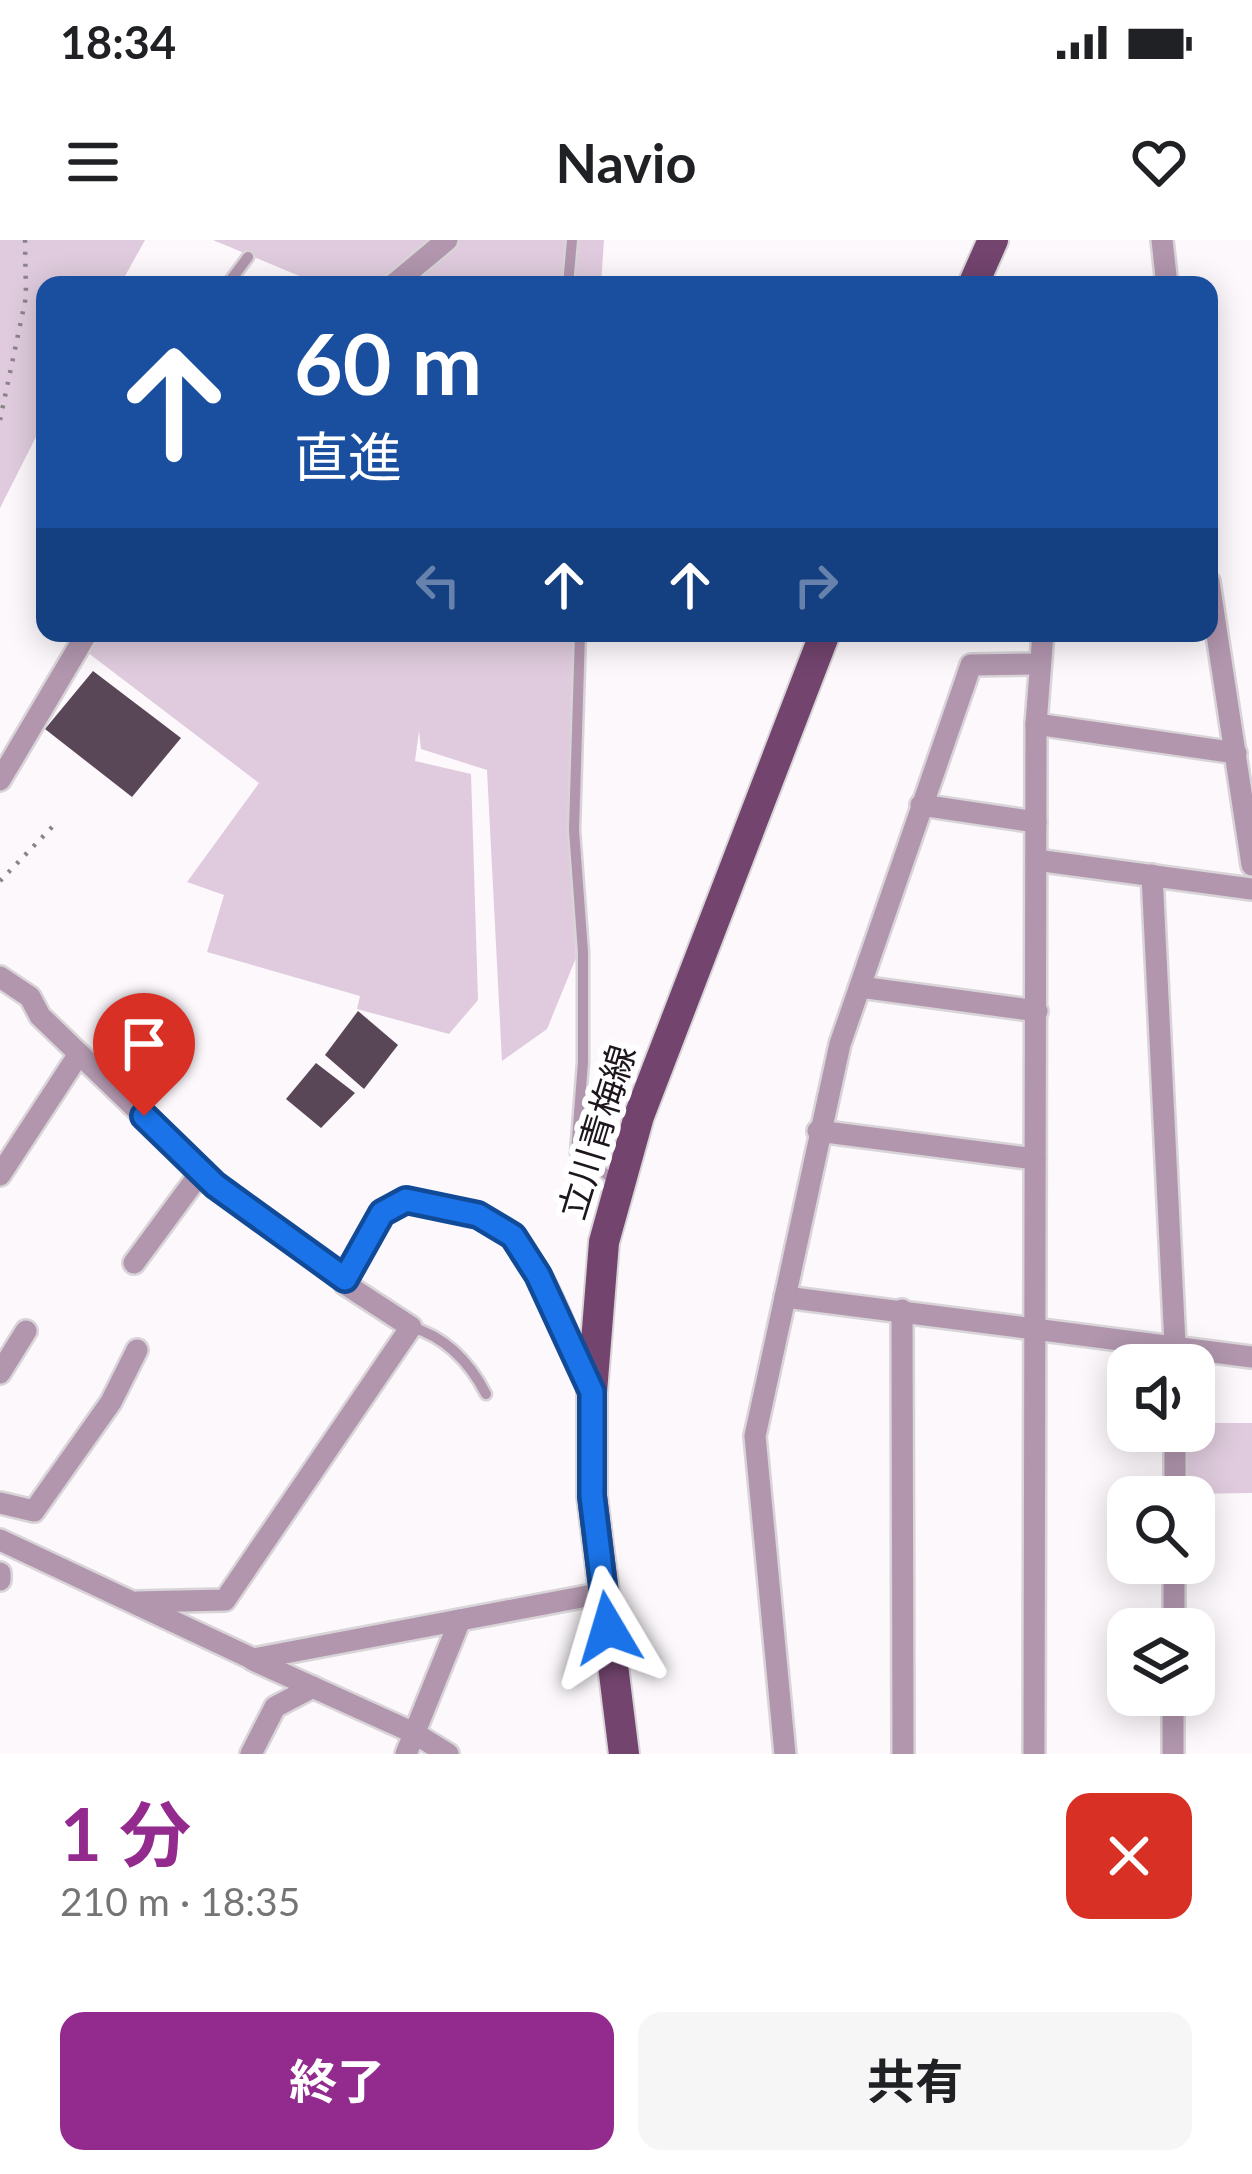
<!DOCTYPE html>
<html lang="ja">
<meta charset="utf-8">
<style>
:root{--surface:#fff;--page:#f6f6f6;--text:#202124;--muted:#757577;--accent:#932a8e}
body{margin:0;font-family:Lato,"Noto Sans JP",sans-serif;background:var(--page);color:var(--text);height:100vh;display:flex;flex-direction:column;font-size:45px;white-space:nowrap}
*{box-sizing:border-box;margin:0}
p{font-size:39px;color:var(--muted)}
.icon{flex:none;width:66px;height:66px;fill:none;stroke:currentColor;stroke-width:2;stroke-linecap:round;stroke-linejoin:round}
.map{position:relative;height:1514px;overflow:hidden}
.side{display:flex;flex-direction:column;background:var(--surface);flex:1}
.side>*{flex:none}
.hud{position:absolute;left:36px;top:36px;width:1182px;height:366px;border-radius:24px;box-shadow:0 6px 30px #0003;background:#1a4fa0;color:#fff;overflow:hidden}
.controls{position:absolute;left:1107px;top:1104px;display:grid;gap:24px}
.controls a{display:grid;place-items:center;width:108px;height:108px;border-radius:24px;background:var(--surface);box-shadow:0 6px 30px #0003;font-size:60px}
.pin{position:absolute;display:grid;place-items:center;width:102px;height:102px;color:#fff;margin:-123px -51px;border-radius:50% 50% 50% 0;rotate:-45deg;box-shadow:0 0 12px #0007}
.pin .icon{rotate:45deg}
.me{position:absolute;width:132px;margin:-66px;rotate:353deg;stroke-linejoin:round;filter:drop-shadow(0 0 9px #0008)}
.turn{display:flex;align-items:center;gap:42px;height:252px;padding:0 60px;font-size:54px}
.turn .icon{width:156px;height:156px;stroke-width:2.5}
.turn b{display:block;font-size:84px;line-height:102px}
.lanes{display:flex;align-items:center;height:114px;padding:0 60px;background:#0003;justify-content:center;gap:60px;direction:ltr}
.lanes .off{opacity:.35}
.round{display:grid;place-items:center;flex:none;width:126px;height:126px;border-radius:24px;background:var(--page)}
.headline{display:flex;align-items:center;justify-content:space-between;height:204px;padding:0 60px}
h1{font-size:72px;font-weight:700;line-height:90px;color:var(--accent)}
.button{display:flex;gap:24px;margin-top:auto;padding:24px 60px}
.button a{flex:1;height:138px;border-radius:24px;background:var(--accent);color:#fff;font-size:48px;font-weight:700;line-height:138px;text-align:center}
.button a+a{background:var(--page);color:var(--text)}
.status{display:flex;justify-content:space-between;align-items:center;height:84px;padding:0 60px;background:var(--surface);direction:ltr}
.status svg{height:33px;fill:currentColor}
header{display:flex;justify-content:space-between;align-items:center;height:156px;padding:0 60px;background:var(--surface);font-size:54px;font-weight:700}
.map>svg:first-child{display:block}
.green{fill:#dfcbdd}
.building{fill:#594656}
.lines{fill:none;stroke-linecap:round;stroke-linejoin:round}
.service-casing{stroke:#d8d4d8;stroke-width:15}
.minor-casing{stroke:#d8d4d8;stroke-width:26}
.primary-casing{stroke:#d8d4d8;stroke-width:34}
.path{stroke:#8a8489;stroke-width:4.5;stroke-dasharray:3 9;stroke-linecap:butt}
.service{stroke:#b196ae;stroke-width:10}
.minor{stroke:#b196ae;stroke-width:21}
.primary{stroke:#72446e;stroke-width:30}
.route-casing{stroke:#114b97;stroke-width:30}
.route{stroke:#1a73e8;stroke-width:21}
.labels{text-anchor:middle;stroke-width:12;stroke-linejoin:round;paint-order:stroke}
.street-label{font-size:36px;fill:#1e161d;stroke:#fff}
</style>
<div class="status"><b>18:34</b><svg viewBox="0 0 49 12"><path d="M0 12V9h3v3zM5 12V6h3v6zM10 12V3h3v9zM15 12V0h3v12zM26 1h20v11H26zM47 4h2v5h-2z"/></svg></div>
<header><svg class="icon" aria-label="menu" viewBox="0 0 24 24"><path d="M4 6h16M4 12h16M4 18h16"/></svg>Navio<svg class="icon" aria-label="heart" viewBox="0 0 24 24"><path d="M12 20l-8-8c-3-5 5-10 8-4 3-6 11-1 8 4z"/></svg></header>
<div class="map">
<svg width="1252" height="1514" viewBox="0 0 1252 1514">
<rect width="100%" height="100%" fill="#fcf8fc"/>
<g class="green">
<path d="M0,0H145L120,45H45V179L0,268Z"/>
<path d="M213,0H604L601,45H321Z"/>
<path d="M99,393H574L568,591L576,718L547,789L502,821L487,530L421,509L419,491L415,521L471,534L478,760L449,794L357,769L360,756L207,712L224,655L187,642L259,543L87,412Z"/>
<path d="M1194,1183H1252V1253L1186,1254L1187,1191H1194Z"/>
</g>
<g class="building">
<path d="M93,431L181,498L132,557L45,489Z"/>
<path d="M358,771L398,805L364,849L325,815Z"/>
<path d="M316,823L355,853L321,888L286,859Z"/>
</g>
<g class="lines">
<defs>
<g id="service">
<path d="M227,45L248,17"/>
<path d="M568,45L572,0"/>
<path d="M580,393L574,590L583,712V822L576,913L617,942"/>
<path d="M411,1087C446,1097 470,1123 486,1154"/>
</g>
<g id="minor">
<path d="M1162,0L1167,45"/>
<path d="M393,45L447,0"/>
<path d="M1209,342L1252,625"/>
<path d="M1036,484L1236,513"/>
<path d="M0,540L87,393"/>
<path d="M921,565L1036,582"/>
<path d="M1036,620L1252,649"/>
<path d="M1152,635L1176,1125"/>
<path d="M0,737L30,757L40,776L215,945L345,1039L383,973L406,960C429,965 457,966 479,975C542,1000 564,1094 591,1150"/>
<path d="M860,747L1037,771"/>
<path d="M818,891L1035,919"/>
<path d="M0,935L79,814"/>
<path d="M134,1023L201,932"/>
<path d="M785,1057L1252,1117"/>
<path d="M902,1070L903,1514"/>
<path d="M0,1133L26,1091"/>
<path d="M1175,1257V1191"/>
<path d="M0,1263L34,1271L111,1162L137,1110"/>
<path d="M0,1300L253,1419L603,1353"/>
<path d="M0,1333V1340"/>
<path d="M137,1362L225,1360L411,1087L345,1044V1039"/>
<path d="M1174,1389V1323"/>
<path d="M253,1420L414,1493L448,1514"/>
<path d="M251,1514L275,1467L313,1447"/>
<path d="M406,1514L460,1380"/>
<path d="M785,1514L755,1196L840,804L971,425L1039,424"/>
<path d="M1034,1514L1036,484L1043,393"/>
<path d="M1173,1514V1455"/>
</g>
<g id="primary">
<path d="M973,45L993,0"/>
<path d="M624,1514L592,1256V1152L604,1002L639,876L825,393"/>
</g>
</defs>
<use href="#service" class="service-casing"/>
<use href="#minor" class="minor-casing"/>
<use href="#primary" class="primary-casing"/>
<g class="path">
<path d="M0,180L26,57L25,0"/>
<path d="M0,641L55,584"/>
</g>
<use href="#service" class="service"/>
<use href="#minor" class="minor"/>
<use href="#primary" class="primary"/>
</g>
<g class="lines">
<defs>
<path id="route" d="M144,876L215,945L345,1039L382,973L406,960L478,975L513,996L538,1035L592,1152V1256L608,1388"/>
</defs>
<use href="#route" class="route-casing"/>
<use href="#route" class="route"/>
</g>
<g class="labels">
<g class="street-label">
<text transform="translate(597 892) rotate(-73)" y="13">立川青梅線</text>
</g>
</g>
</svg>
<div class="controls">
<a><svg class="icon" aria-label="sound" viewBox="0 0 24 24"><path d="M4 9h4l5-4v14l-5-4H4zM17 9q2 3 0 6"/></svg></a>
<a><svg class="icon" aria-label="search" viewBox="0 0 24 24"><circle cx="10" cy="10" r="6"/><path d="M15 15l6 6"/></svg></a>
<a><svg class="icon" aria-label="layers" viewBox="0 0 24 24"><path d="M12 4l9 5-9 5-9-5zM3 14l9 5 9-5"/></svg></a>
</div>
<div class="pin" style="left:144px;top:876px;background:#d93025"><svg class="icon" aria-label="arrive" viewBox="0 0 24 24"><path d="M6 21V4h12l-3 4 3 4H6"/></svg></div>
<svg class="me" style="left:608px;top:1388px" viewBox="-20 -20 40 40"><path d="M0-17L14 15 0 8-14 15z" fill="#1a73e8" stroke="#fff" stroke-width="4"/></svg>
<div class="hud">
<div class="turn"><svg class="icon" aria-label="ahead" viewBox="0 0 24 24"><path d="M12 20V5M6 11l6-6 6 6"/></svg><div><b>60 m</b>直進</div></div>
<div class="lanes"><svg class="icon off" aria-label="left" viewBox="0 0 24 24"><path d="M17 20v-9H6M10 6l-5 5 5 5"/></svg><svg class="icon" aria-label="ahead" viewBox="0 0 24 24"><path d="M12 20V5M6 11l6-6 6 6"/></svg><svg class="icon" aria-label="ahead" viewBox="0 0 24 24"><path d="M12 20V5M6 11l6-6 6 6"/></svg><svg class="icon off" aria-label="right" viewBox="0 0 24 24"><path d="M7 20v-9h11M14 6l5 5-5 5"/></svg></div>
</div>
</div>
<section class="side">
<div class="headline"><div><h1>1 分</h1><p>210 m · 18:35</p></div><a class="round" style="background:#d93025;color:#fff"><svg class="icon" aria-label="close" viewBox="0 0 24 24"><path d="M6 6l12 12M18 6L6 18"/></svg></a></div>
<div class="button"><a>終了</a><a>共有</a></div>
</section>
